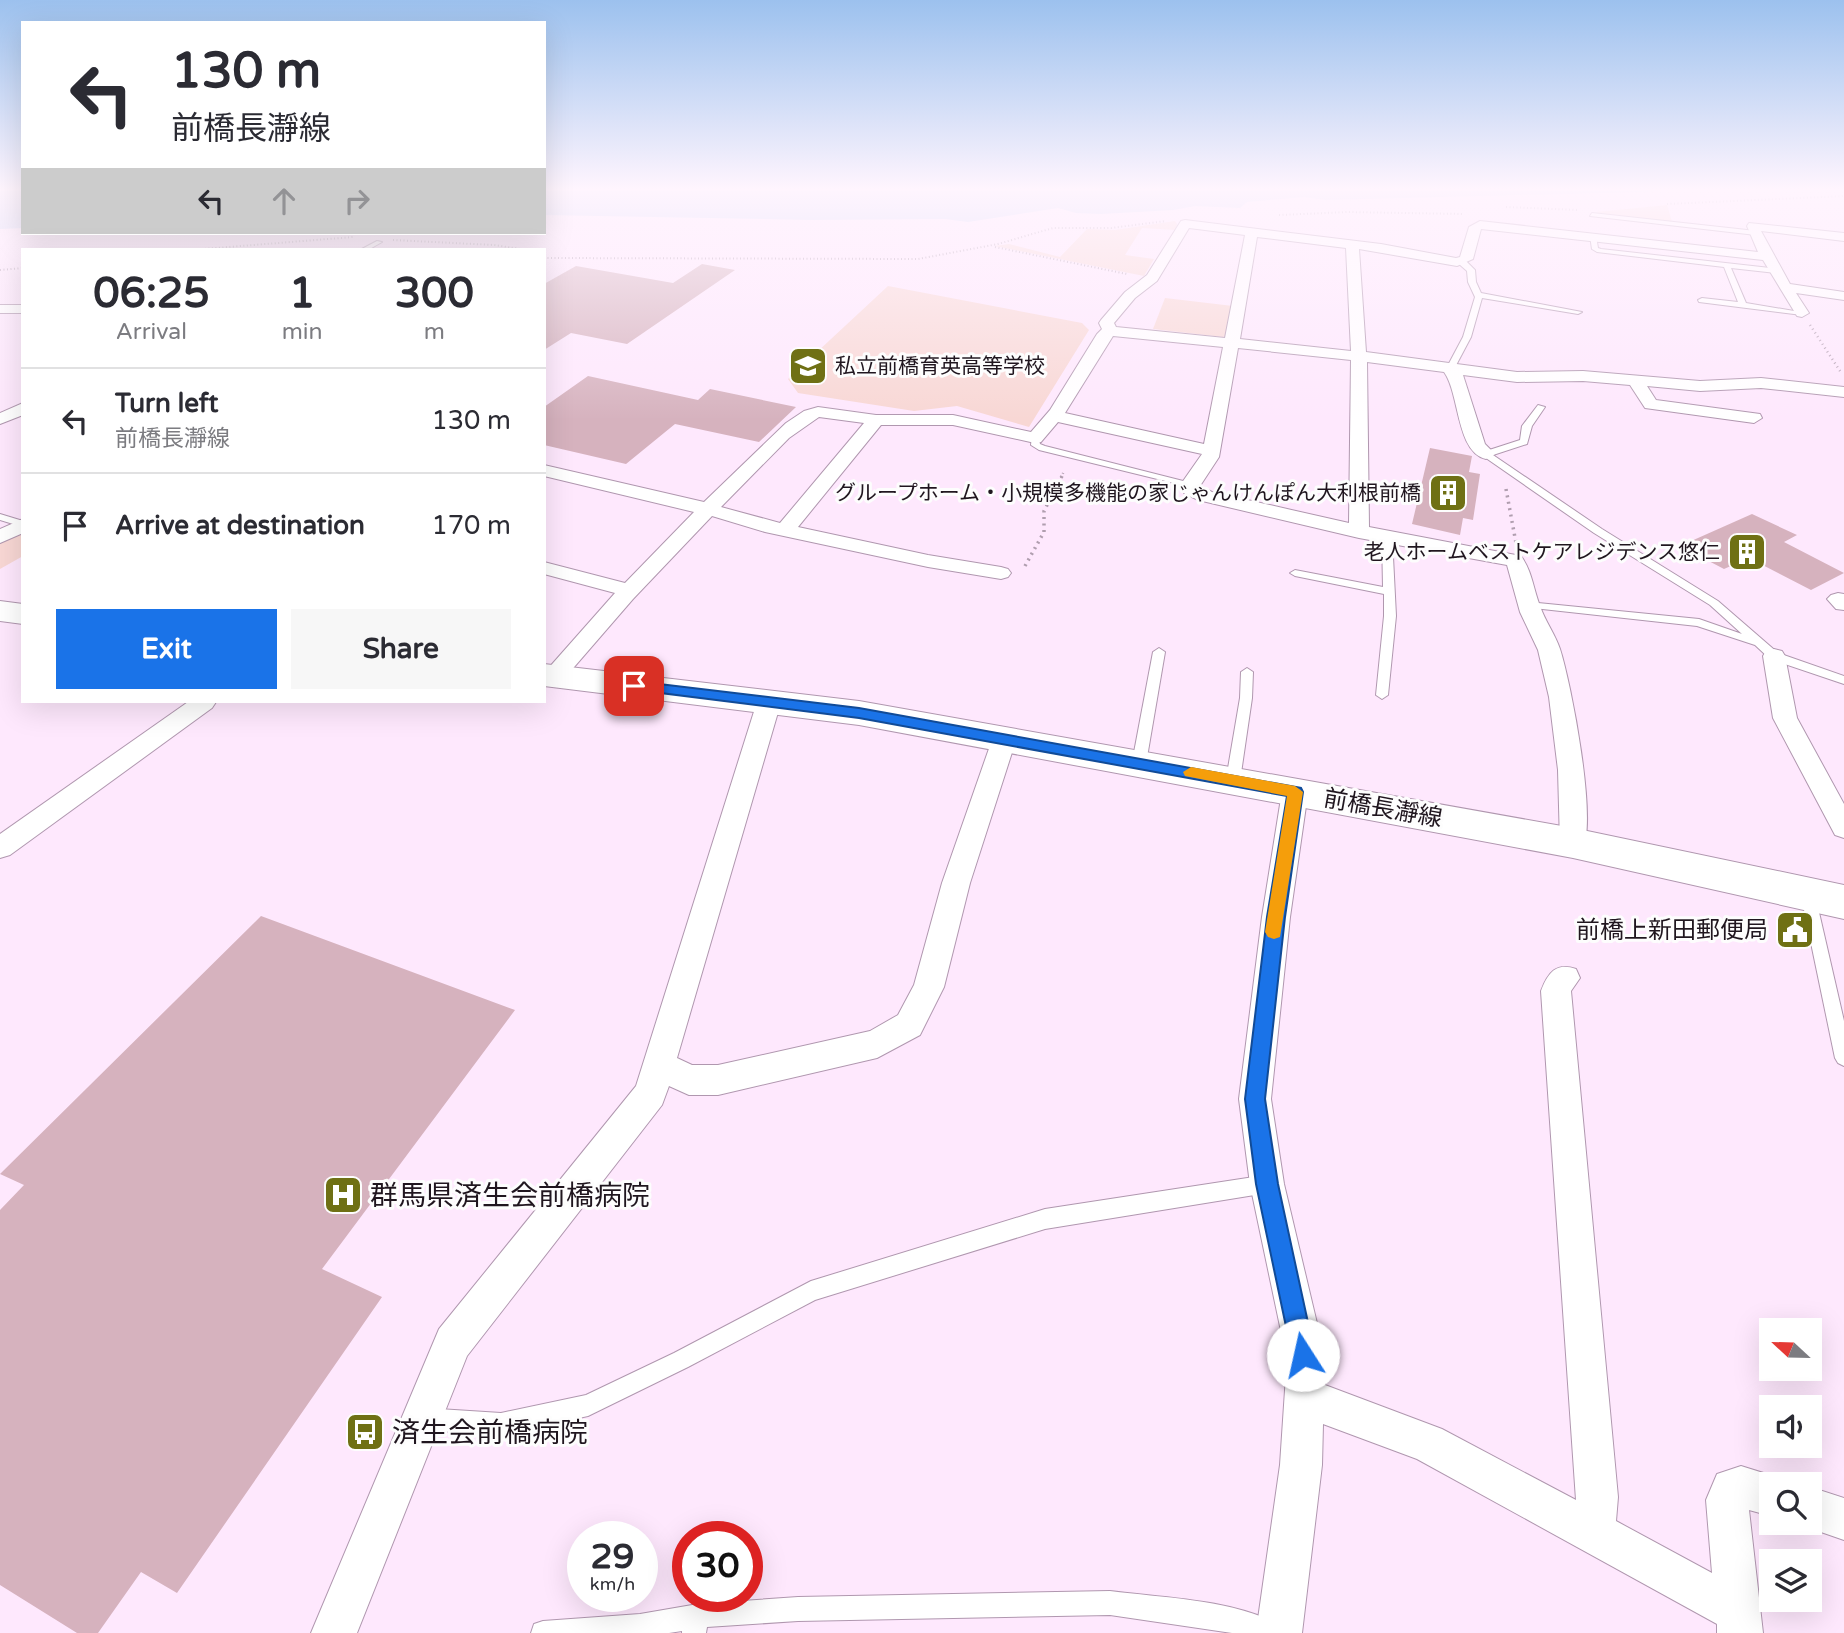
<!DOCTYPE html>
<meta charset="utf-8">
<style>
:root{--surface:#fff;--page:#f7f7f7;--text:#2b2b33;--muted:#7c7c81;--line:#e1e1e2;--accent:#1a73e8}
body{margin:0;font-family:"Varela Round","Noto Sans JP",sans-serif;background:var(--page);color:var(--text);height:100vh;display:flex;flex-direction:column;font-size:26px;white-space:nowrap}
*{box-sizing:border-box;margin:0}
p{font-size:23px;color:var(--muted)}
.icon{flex:none;width:38px;height:38px;fill:none;stroke:currentColor;stroke-width:2;stroke-linecap:round;stroke-linejoin:round}
.map{position:relative;flex:1;overflow:hidden}
.drawer{position:absolute;left:21px;top:248px;width:525px;height:455px;display:flex;flex-direction:column;background:var(--surface);border-radius:0px;box-shadow:0 7px 28px #0002}
.drawer>*{flex:none}
.guide{position:absolute;left:21px;top:21px;width:525px;height:214px;border-radius:0px;box-shadow:0 7px 28px #0002;background:#fff;color:var(--text);overflow:hidden}
.needle{width:46px;rotate:292deg}
.tools{position:absolute;left:1759px;top:1318px;display:grid;gap:14px}
.tools a{display:grid;place-items:center;width:63px;height:63px;border-radius:0px;background:var(--surface);box-shadow:0 7px 28px #0002;font-size:35px}
.speed{position:absolute;left:567px;top:1521px;display:flex;gap:14px;font-size:35px;font-weight:700;text-align:center}
.speed>*{display:grid;place-content:center;width:91px;height:91px;border-radius:50%;background:var(--surface);box-shadow:0 7px 28px #0002;line-height:1}
.speed small{font-size:18px;font-weight:400}
.speed .limit{border:10px solid #d22;background:#fff;color:#111}
.pin{position:absolute;display:grid;place-items:center;width:60px;height:60px;color:#fff;margin:-30px;border-radius:14px;box-shadow:0 4px 10px #0006}
.me{position:absolute;width:77px;margin:-38px;rotate:350deg;stroke-linejoin:round;filter:drop-shadow(0 0 5px #0008)}
.turn{display:flex;align-items:center;gap:24px;height:147px;padding:0 35px;font-size:32px}
.turn .icon{width:91px;height:91px;stroke-width:2.5}
.turn b{display:block;font-size:49px;line-height:60px}
.lanes{display:flex;align-items:center;height:66px;padding:0 35px;background:#0003;justify-content:center;gap:35px;direction:ltr}
.lanes .off{opacity:.35}
.eta{display:flex;justify-content:space-evenly;align-items:center;height:119px;text-align:center}
.eta b{font-size:42px;font-weight:700;line-height:49px}
.primary-button{display:flex;gap:14px;margin-top:auto;padding:14px 35px}
.primary-button a{flex:1;height:80px;border-radius:0px;background:var(--accent);color:#fff;font-size:28px;font-weight:700;line-height:80px;text-align:center}
.primary-button a+a{background:var(--page);color:var(--text)}
ul{padding:0;list-style:none}
li{display:flex;align-items:center;gap:21px;height:105px;padding:0 35px;border-top:2px solid var(--line)}
li div{flex:1}
li b{display:block;font-size:26px}
li em{font-style:normal}
.map>svg:first-child{display:block}
.green{fill:#f8d7d4}
.water{fill:#cad4f6}
.building{fill:#d6b2be}
.lines{fill:none;stroke-linecap:round;stroke-linejoin:round}
.service-casing{stroke:#b097af;stroke-width:2}
.minor-casing{stroke:#b097af;stroke-width:2}
.primary-casing{stroke:#b097af;stroke-width:2}
.path-far2{stroke:#b09eaf;stroke-width:2;stroke-dasharray:1 2.5;stroke-linecap:butt}
.path-far1{stroke:#b09eaf;stroke-width:2.5;stroke-dasharray:1 3.5;stroke-linecap:butt}
.path{stroke:#b09eaf;stroke-width:3.5;stroke-dasharray:2 4.5;stroke-linecap:butt}
.service{fill:#fff;fill-rule:evenodd}
.minor{fill:#fff;fill-rule:evenodd}
.primary{fill:#fff;fill-rule:evenodd}
.route{fill:#1a73e8;stroke:#114b97;stroke-width:2}
.slow{fill:#f59e0b}
.labels{text-anchor:middle;stroke-width:6;stroke-linejoin:round;paint-order:stroke}
.far-poi-label{font-size:21px;fill:#20161f;stroke:#fdfdfd;text-anchor:end}
.street-label{font-size:24px;fill:#20161f;stroke:#fdfdfd}
.poi-label{font-size:24px;fill:#20161f;stroke:#fdfdfd;text-anchor:end}
.near-poi-label{font-size:28px;fill:#20161f;stroke:#fdfdfd;text-anchor:start}
</style>
<div class="map">
<svg width="1844" height="1633" viewBox="0 0 1844 1633">
<rect width="100%" height="100%" fill="#fee8fd"/>
<g class="green">
<path d="M1667,205L1672,222L1607,215L1596,212Z"/>
<path d="M1175,221L1177,224L1176,230L1142,228L1125,255L1154,259L1144,276L995,246L1009,244L1060,257L1087,229L1115,230Z"/>
<path d="M888,286L1082,323L1089,330L1029,427L957,406L914,411L798,393L788,379Z"/>
<path d="M1165,298L1233,306L1228,335L1223,337L1153,329Z"/>
<path d="M23,531V556L0,569V543Z"/>
</g>
<g class="water">
<path d="M0,191H23V228L0,229Z"/>
<path d="M544,191H1674L1326,200L1304,197L1247,202L1240,208L1195,206L1173,210L1101,214L1076,213L1058,208L968,222L945,219L811,220L544,215Z"/>
</g>
<g class="building">
<path d="M702,264L735,270L627,344L571,333L544,350V284L576,266L673,283Z"/>
<path d="M588,376L698,400L710,389L796,407L759,442L675,424L626,464L544,445V407Z"/>
<path d="M1430,448L1472,456L1469,472L1480,474L1473,520L1463,518L1460,535L1412,524Z"/>
<path d="M1752,514L1797,535L1784,542L1844,573L1811,590L1749,558L1724,569L1680,546Z"/>
<path d="M261,916L515,1010L322,1269L382,1297L177,1593L141,1572L98,1633H77L0,1585V1210L24,1185L0,1174Z"/>
</g>
<g class="lines">
<defs>
<g id="service">
<path d="M1592,213L1756,231L1759,233L1756,235L1590,216Z"/>
<path d="M1593,234L1596,236L1598,248L1601,249L1779,269L1776,273L1731,268L1746,303L1806,313L1802,315L1699,302L1698,300L1702,298L1738,302L1724,267L1597,252L1592,249L1590,236Z"/>
<path d="M377,241L382,242L368,250H360Z"/>
<path d="M1459,260H1465L1475,270L1476,282L1481,293L1582,312L1578,314L1482,298L1471,337L1453,371H1447L1446,369L1463,337L1475,297L1468,282L1467,271L1459,264Z"/>
<path d="M1538,405L1545,407L1532,426L1527,444L1493,455L1602,529L1718,601L1778,653L1844,676V684L1770,659L1755,645L1697,626L1524,607V603L1528,602L1699,619L1742,634L1710,605L1594,533L1483,456V452L1520,440L1522,426Z"/>
<path d="M1032,436H1038L1040,444L1045,446L1195,484L1190,487L1039,450L1031,445Z"/>
<path d="M0,514L23,521V527L0,520Z"/>
<path d="M1387,534L1392,537L1396,616L1388,695L1382,699L1376,695L1384,616V594L1295,576L1290,573L1295,570L1383,587L1382,537Z"/>
<path d="M1159,648L1165,652L1146,763L1139,768L1132,763L1153,652Z"/>
<path d="M1247,668L1253,672L1252,698L1240,780L1233,785L1226,780L1240,698L1241,672Z"/>
<path d="M1808,889L1813,891L1815,895L1844,1021V1066L1838,1063L1835,1058L1801,895L1803,891Z"/>
<path d="M1267,1175L1274,1178L1276,1184L1274,1190L1267,1193L1045,1229L815,1300L688,1367L588,1416L501,1435L423,1430L415,1427L412,1419L415,1411L423,1408L501,1413L586,1395L674,1353L811,1281L1045,1209Z"/>
<path d="M1110,1591C1165,1598 1228,1599 1279,1624L1282,1633H1232L1110,1615L798,1621L707,1627L706,1633H682V1631L669,1633H531L534,1624L543,1621L640,1614L698,1604L798,1597Z"/>
</g>
<g id="minor">
<path d="M1185,220L1381,244L1456,258L1460,257L1469,227L1480,221L1758,252L1747,226L1749,223L1844,233V241L1761,231L1790,284L1844,292V300L1796,293L1809,313L1802,317L1797,316L1763,260L1481,229L1473,259L1457,266L1359,249L1366,352L1517,372L1583,371L1700,381L1761,378L1844,387V397L1761,388L1700,391L1647,386L1656,400L1760,414L1762,418L1754,423L1645,408L1630,385L1583,381L1517,382L1463,375L1485,444L1495,454L1486,459C1456,452 1460,394 1444,372L1367,362L1369,527L1521,556C1532,571 1533,588 1540,606C1545,621 1555,634 1560,649C1571,683 1598,822 1582,850L1573,853L1564,850L1560,843L1558,770L1549,697L1538,650L1520,612L1507,565L1359,538L1198,500L1184,493L1181,484L1202,454L1058,422L1041,442L1035,443L953,425H881L798,527L928,555L1001,567L1008,569L1011,573L1008,577L1001,579L928,567L765,532L712,516L633,599L562,681L554,683L546,681V671L615,593L544,574V562L625,583L694,512L544,476V465L704,502L786,423L804,411L818,407L876,415H953L1031,432L1050,410L1097,334L1102,329L1099,323L1101,320L1125,292L1147,275L1181,221ZM1189,228L1245,235L1225,338L1116,327L1114,323L1135,298L1157,281ZM1257,237L1346,248L1351,351L1240,339ZM1113,336L1223,347L1204,444L1065,413ZM1238,348L1351,360L1349,523L1212,492L1200,486L1219,457ZM819,417L864,423L780,523L721,507L789,438Z"/>
<rect x="0" y="305" width="23" height="8"/>
<path d="M23,403V415L0,424V413Z"/>
<path d="M23,519V533L0,543V529Z"/>
<path d="M1838,593L1844,594V610L1836,609L1827,599L1831,595Z"/>
<path d="M1774,649L1782,651L1785,656L1797,718L1844,804V838L1835,835L1773,718L1763,656L1766,651Z"/>
<path d="M769,694L777,696L781,702L677,1058L692,1065H718L870,1031L898,1015L914,985L942,883L992,740L995,734L1004,732L1013,734L1016,740L970,883L944,987L920,1035L877,1058L718,1095H689L669,1086L662,1105L467,1356L357,1633H311L439,1329L636,1086L757,702L761,696Z"/>
<path d="M188,702H216L212,708L10,855L0,858V834Z"/>
<path d="M1295,783L1304,785L1308,792L1290,917L1271,1099L1284,1184L1320,1336L1325,1385L1442,1429L1576,1500L1541,991C1548,973 1556,962 1576,969L1580,978L1571,991L1618,1497L1616,1521L1712,1573L1706,1500L1717,1474L1741,1466L1786,1480L1787,1484H1771V1516L1749,1510L1763,1633H1717V1624L1417,1459L1323,1424L1322,1465L1302,1633H1256L1280,1465L1286,1375L1282,1336L1250,1184L1239,1099L1262,917L1282,792L1286,785Z"/>
<path d="M1810,1487L1844,1498V1540L1795,1523L1810,1522Z"/>
</g>
<g id="primary">
<path d="M0,601L23,604V624L0,621Z"/>
<path d="M544,664L859,701L1573,828L1844,885V919L1573,858L859,725L544,686Z"/>
</g>
</defs>
<use href="#service" class="service-casing"/>
<use href="#minor" class="minor-casing"/>
<use href="#primary" class="primary-casing"/>
<g class="path-far2">
<path d="M1667,204L1844,196"/>
<path d="M1506,207L1578,210"/>
<path d="M1279,215L1348,212L1463,214"/>
<path d="M393,240L494,245L527,250"/>
<path d="M995,247L1127,274"/>
<path d="M191,250L353,237"/>
<path d="M544,258L918,259L998,244L1053,228H1111L1166,221"/>
<path d="M0,270L23,268"/>
</g>
<g class="path-far1">
<path d="M1810,325L1842,374"/>
<path d="M1061,478L1064,471"/>
</g>
<g class="path">
<path d="M1506,489L1516,543"/>
<path d="M1025,566L1044,532V511L1062,476"/>
</g>
<use href="#service" class="service"/>
<use href="#minor" class="minor"/>
<use href="#primary" class="primary"/>
</g>
<linearGradient id="sky" x2="0" y2="1"><stop stop-color="#9cc1ee"/><stop offset="0.45" stop-color="#fff5fe"/><stop offset="1" stop-color="#fff5fe" stop-opacity="0"/></linearGradient>
<rect width="1844" height="420" fill="url(#sky)"/>
<path class="route" d="M634,681L859,708L1301,788L1303,792L1285,917L1265,1099L1278,1184L1315,1355L1312,1364L1303,1367L1295,1364L1292,1355L1256,1184L1245,1099L1267,917L1287,796L859,718L629,689V683Z"/>
<path class="slow" d="M1191,767L1295,786L1303,792L1280,937L1274,939L1268,937L1265,932L1287,796L1185,776L1183,772Z"/>
<defs>
<symbol id="school-square" viewBox="-11 -11 22 22"><rect x="-9" y="-9" width="18" height="18" rx="4" fill="#6f7014" stroke="#fdfdfd"/><path d="M0-5L7-2L0 1L-7-2ZM-4 1L0 2.5L4 1V4Q0 6-4 4Z" fill="#fff"/></symbol>
<symbol id="building-square" viewBox="-11 -11 22 22"><rect x="-9" y="-9" width="18" height="18" rx="4" fill="#6f7014" stroke="#fdfdfd"/><path d="M-4-6H4V6H1V3H-1V6H-4ZM-2.5-4.3h1.7v1.8h-1.7ZM.8-4.3h1.7v1.8H.8ZM-2.5-1h1.7V.8h-1.7ZM.8-1h1.7V.8H.8Z" fill="#fff"/></symbol>
<symbol id="civic-square" viewBox="-11 -11 22 22"><rect x="-9" y="-9" width="18" height="18" rx="4" fill="#6f7014" stroke="#fdfdfd"/><path d="M-.6-6.5H3V-4.5H.6V-3L4-1V1h2V6H-6V1h2V-1L-.6-3ZM-1.2 2.5V6h2.4V2.5Z" fill="#fff"/></symbol>
<symbol id="hospital-square" viewBox="-11 -11 22 22"><rect x="-9" y="-9" width="18" height="18" rx="4" fill="#6f7014" stroke="#fdfdfd"/><path d="M-5-5h3v3.5h4V-5h3V5h-3V1.5h-4V5h-3Z" fill="#fff"/></symbol>
<symbol id="bus-square" viewBox="-11 -11 22 22"><rect x="-9" y="-9" width="18" height="18" rx="4" fill="#6f7014" stroke="#fdfdfd"/><path d="M-5-6H5V4H4V6H2V4H-2V6H-4V4H-5ZM-3.5-4V0h7V-4ZM-3.5 1.2v1.5H-2V1.2ZM2 1.2v1.5H3.5V1.2Z" fill="#fff"/></symbol>
</defs>
<g fill-rule="evenodd">
<use href="#school-square" x="786" y="344" width="44" height="44"/>
<use href="#building-square" x="1426" y="471" width="44" height="44"/>
<use href="#building-square" x="1725" y="530" width="44" height="44"/>
<use href="#civic-square" x="1773" y="908" width="44" height="44"/>
<use href="#hospital-square" x="321" y="1173" width="44" height="44"/>
<use href="#bus-square" x="343" y="1410" width="44" height="44"/>
</g>
<g class="labels">
<g class="far-poi-label">
<text x="835" y="373" text-anchor="start">私立前橋育英高等学校</text>
<text x="1421" y="500">グループホーム・小規模多機能の家じゃんけんぽん大利根前橋</text>
<text x="1720" y="559">老人ホームベストケアレジデンス悠仁</text>
</g>
<g class="street-label">
<text transform="translate(1383 808) rotate(10)" y="8">前橋長瀞線</text>
</g>
<g class="poi-label">
<text x="1768" y="938">前橋上新田郵便局</text>
</g>
<g class="near-poi-label">
<text x="370" y="1205">群馬県済生会前橋病院</text>
<text x="392" y="1442">済生会前橋病院</text>
</g>
</g>
</svg>
<div class="tools">
<a><svg class="needle" viewBox="-14 -14 28 28"><path d="M0-13l5 13h-10z" fill="#e53935"/><path d="M0 13l5-13h-10z" fill="#7c7c81"/></svg></a>
<a><svg class="icon" aria-label="sound" viewBox="0 0 24 24"><path d="M4 9h4l5-4v14l-5-4H4zM17 9q2 3 0 6"/></svg></a>
<a><svg class="icon" aria-label="search" viewBox="0 0 24 24"><circle cx="10" cy="10" r="6"/><path d="M15 15l6 6"/></svg></a>
<a><svg class="icon" aria-label="layers" viewBox="0 0 24 24"><path d="M12 4l9 5-9 5-9-5zM3 14l9 5 9-5"/></svg></a>
</div>
<div class="speed"><div>29<small>km/h</small></div><div class="limit">30</div></div>
<div class="pin" style="left:634px;top:686px;background:#d93025"><svg class="icon" aria-label="arrive" viewBox="0 0 24 24"><path d="M6 21V4h12l-3 4 3 4H6"/></svg></div>
<svg class="me" style="left:1303px;top:1355px" viewBox="-20 -20 40 40"><circle r="19" fill="#fff"/><path d="M0-13L10 11 0 6-10 11z" fill="#1a73e8"/></svg>
<div class="guide">
<div class="turn"><svg class="icon" aria-label="left" viewBox="0 0 24 24"><path d="M17 20v-9H6M10 6l-5 5 5 5"/></svg><div><b>130 m</b>前橋長瀞線</div></div>
<div class="lanes"><svg class="icon" aria-label="left" viewBox="0 0 24 24"><path d="M17 20v-9H6M10 6l-5 5 5 5"/></svg><svg class="icon off" aria-label="ahead" viewBox="0 0 24 24"><path d="M12 20V5M6 11l6-6 6 6"/></svg><svg class="icon off" aria-label="right" viewBox="0 0 24 24"><path d="M7 20v-9h11M14 6l5 5-5 5"/></svg></div>
</div>
<section class="drawer">
<div class="eta">
<div><b>06:25</b><p>Arrival</p></div>
<div><b>1</b><p>min</p></div>
<div><b>300</b><p>m</p></div>
</div>
<ul>
<li><svg class="icon" aria-label="left" viewBox="0 0 24 24"><path d="M17 20v-9H6M10 6l-5 5 5 5"/></svg><div><b>Turn left</b><p>前橋長瀞線</p></div><em>130 m</em></li>
<li><svg class="icon" aria-label="arrive" viewBox="0 0 24 24"><path d="M6 21V4h12l-3 4 3 4H6"/></svg><div><b>Arrive at destination</b></div><em>170 m</em></li>
</ul>
<div class="primary-button"><a>Exit</a><a>Share</a></div>
</section>
</div>
